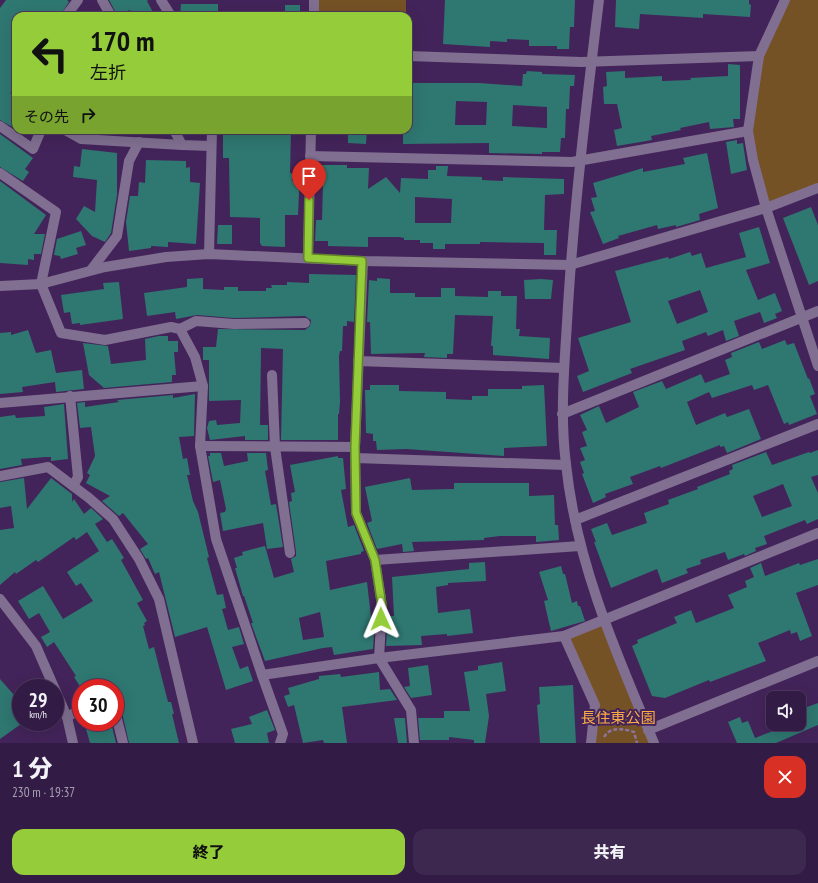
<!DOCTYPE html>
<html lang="ja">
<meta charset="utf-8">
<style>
:root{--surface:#321b44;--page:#3d284f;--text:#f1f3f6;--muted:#a8a1b2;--line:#4d395d;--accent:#95cc3a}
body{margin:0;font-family:"PT Sans Narrow","Noto Sans JP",sans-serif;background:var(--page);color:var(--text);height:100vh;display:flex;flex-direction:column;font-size:15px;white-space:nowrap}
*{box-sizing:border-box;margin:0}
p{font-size:13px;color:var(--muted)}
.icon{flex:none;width:22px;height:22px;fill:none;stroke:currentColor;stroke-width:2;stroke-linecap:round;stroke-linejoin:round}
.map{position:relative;height:743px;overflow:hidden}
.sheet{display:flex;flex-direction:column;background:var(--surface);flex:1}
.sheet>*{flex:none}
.banner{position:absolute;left:12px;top:12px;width:400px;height:122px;border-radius:12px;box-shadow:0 4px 16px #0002,0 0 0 1px var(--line);background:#95cc3a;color:#111;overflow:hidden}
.tools{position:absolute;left:766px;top:691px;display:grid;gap:8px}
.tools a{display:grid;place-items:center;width:40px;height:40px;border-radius:8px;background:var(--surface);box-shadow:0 4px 16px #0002,0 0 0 1px var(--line);font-size:20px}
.speed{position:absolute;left:12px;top:679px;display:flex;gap:8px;font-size:20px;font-weight:700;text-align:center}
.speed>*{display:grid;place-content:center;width:52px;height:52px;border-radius:50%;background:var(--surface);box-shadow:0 4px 16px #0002,0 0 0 1px var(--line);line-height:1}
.speed small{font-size:10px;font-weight:400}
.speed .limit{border:6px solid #d22;background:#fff;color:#111}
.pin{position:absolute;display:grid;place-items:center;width:34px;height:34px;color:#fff;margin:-41px -17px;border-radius:50% 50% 50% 0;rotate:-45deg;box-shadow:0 0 4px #0007}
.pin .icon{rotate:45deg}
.me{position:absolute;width:44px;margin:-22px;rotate:359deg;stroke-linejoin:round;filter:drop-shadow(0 0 3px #0008)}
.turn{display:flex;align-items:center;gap:14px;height:84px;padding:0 12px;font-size:18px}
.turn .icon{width:52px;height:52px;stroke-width:2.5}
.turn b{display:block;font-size:28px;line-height:34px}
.then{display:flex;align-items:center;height:38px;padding:0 12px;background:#0003;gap:8px;font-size:15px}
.round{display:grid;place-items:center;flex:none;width:42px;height:42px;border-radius:12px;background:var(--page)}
.summary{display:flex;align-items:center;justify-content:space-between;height:68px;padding:0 12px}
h1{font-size:24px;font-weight:800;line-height:30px}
.action{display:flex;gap:8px;margin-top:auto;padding:8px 12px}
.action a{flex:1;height:46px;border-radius:12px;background:var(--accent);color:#111;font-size:16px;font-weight:800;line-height:46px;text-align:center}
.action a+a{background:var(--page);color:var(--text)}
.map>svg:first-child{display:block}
.park{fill:#755126}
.building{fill:#2f7771;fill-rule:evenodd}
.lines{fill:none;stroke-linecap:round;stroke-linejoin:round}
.path{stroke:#8d74a0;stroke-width:2.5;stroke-dasharray:4 2;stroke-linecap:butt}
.minor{stroke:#806f90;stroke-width:10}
.route-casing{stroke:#618526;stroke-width:10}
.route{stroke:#95cc3a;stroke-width:7}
.labels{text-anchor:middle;stroke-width:4;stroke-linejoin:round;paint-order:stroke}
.park-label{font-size:15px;fill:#feab45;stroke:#43245a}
</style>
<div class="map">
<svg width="818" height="743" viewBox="0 0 818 743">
<rect width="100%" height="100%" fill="#43245a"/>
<g class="park">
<rect x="314" y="0" width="92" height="16"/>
<path d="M785,0H818V188L766,208L748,131L759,56Z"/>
<path d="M604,620L654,743H591L595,705L564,636Z"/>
</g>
<g class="building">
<path d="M6,0H67L69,2L60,16H16V85L10,93L16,97V129L0,120V8Z"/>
<path d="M109,0H148L147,1L155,16H134L130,10L117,15Z"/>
<path d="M445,0H575L574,27H570L569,49H557V46H529V40L507,39V42L490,41V47L443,44Z"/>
<path d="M616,0H749V4L751,5L750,17L703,14V18L640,14L639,29L615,27Z"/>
<path d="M181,4H218V16H180Z"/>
<rect x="285" y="5" width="15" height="11"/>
<path d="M728,64L740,65V119H733L734,127L710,129L709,122L680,128L681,130L651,136L652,140L617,146L614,130L622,128L617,104H604L603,87L607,86L606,72L625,71V78L662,76V81L691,80L690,78L728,76Z"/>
<path d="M527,71L542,72V74L575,75L574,86H570L569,109H566L565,138H561L560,152H542V154L489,153V143L403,144V130H408V83H479L522,86L523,74H526ZM456,101L487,102L486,125H455ZM513,105L547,107V128L512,126Z"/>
<path d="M223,130H291L290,173L293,174L292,181H300L299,193L298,215H285V247L262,246L260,243V218L230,217L229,158H223Z"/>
<path d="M348,130H367L366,144L348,143Z"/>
<path d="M0,134L33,158L25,169L29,172L23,181L0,167Z"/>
<path d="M737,140V144L743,143L747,170L731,174L726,142Z"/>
<path d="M82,149L117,153V195L111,233L105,242L92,236L76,219L84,206L95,212L97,180L73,177L74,166L80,167Z"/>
<path d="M707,153L718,208L699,214L700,220L676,227V225L658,229L657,225L618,236L619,238L603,244L590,212L595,211L591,198L597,197L593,183L643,168V172L685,164L683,158Z"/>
<path d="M146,160L186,161V168L190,167V182L200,183L196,244L168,242V247L151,246V248L129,251L126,222L130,196H138L139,182L145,183Z"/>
<path d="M319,165H347V168H369L368,189L386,177L400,193L401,178L428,179V170H436V166H448L447,176L482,177V180L503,181V177L564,179V194L545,195L544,230H557L556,255H544V243L480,242V244H445V249H433V243H420V240H404V238L399,237H368V247L328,246V241H315L316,220H322L323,184H319ZM415,197L452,199L451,223H415Z"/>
<path d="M0,181L46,215L34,234H45L41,254H34V260L28,259V265L0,263Z"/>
<path d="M811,207L818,225V281L809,285L783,218Z"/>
<path d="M218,225H232V244H217Z"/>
<path d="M759,227L770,263L746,270L758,300L775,293L782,311L775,314L777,318L764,323L760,312L734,321L739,336L726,341L723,330L708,336L706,332L682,341L685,350L630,369L632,373L583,392L577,376L589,371L578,338L631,322L615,271L668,257L669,259L690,252L692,256L701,253L706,268L746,257L739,233ZM700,290L708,312L677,324L668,301Z"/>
<path d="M81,231L86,245L76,248L78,254L61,259L60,256L54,255L57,239Z"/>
<path d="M309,274L356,275L354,322L347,321V326H343L342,351H340L339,356L340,402L339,414H338V440H281L283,349L261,348L260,425H268V440H245V436L210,440L207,428L209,421L216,420L217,425L240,423L241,400L209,401V360H203V347H216L218,329L305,330L310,326L311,320L305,316L234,318L197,315L176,319L175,312L147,316L144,293L187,287V279L203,278V289L224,290V287H238V291H266V288H272L271,285H287V282L309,283Z"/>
<path d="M377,278L390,279V293H415V297H441V288H455V296L488,297V291H501V296H517L516,329H520L519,336L550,338L549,359L493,355V346H491L493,316L455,315L453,354H447V358L424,357L425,353L371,354L370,322H367L369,280L377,281Z"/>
<path d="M541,279L553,280L551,299H525L524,280Z"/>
<path d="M119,282L123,319L80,325V323L72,324L70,312L64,313L61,295L104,289L103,283Z"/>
<path d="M28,330L36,353L51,350L56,373L82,370L84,389L56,392L55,382L22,387L23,392L0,394V333L11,332V335Z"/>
<path d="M159,336H168V341H178V352H174L176,375H172V382L104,388L89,375L83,343L108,346L111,364L146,360L145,339Z"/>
<path d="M785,340L787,345L794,343L808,379L809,378L815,394L810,396L817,414L789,425L788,422L784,424L768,385L754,390L752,385L712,398L709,392L687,402L696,425L725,413L727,417L749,409L761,439L727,453L724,446L720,447V445L661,468L660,466L630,477L633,484L605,494L606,497L593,503L582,474L584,473L580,462L585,460L580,448L587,446L582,432L587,430L580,415L599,406L606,423L639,407L633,392L662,381L666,389L701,374L705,383L730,374L725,360L732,357L731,353L759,342L762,349Z"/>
<path d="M370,385H399V391L446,392V399L472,400V396H488V389H522V386L544,385L547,446L504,448V456L406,449L377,450L376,441H373V434L366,433L365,390H370Z"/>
<path d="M195,394L194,436L179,437L183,459L187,458L190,475H187L193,501L198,512L209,557L207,558L217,595L223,594L226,608L222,609L228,630L239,627L244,644L232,647L240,669L248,666L253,681L226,690L207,627L175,637L159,572L155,574L148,558L146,559L140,549L148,544L123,513L119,516L102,501L110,496L86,483L90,475L87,473L95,456L91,427L80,428L77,403L85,402V407L119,402L117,400L173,395V398Z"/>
<path d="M64,404L68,459L51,461V457H46L21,459L22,465L0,469V417L15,415L16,418L45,416L44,407Z"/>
<path d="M818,450V475L811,477L818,493V519L807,524L805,520L764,536L767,544L755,548L756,551L745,556L744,554L728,560L725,552L700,560L701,564L686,569L688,573L662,583L657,569L611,588L594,542H596L591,529L607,523L612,535L647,523L644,513L669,504L668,500L698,489L697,487L730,474L729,471L733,469L732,465L766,452L772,465L809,452L810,453ZM783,484L792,506L762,517L753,496Z"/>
<path d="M210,453H221L224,466L248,461L247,453H266L268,470L265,471L271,505L276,504L283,547L267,549L263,523L223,531L220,513L225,512L226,509L220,480L213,482L208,456H210Z"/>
<path d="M338,456V458H343L346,489L341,490L348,527L354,525L364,551L361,552V554L326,561L330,590L367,582L371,617H375L373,649L334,655L332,647L323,648L265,661L251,623H253L244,596H243L235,568H237L234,558L243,555L242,552L265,546L274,578L294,572L291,559L296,556V552L289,502L292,501L291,493L295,492L290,465ZM320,612L324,637L303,640L299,618Z"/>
<path d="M24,478L27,509L51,478L72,494V502L74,499L84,514L91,508L103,519L95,524L107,542L112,539L124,558L121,560L143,600L137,603L147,621L144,623L145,625L143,626L149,649L154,647L168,702H171L174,714H172L179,743H129L119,699H116L115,688H81L74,677L76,676L54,642L47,647L41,637L50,632L39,613L29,619L18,601L43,586L63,619L93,601L81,583L76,586L67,572L99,551L87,532L76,540L74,537L38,562L36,560L16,574L15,572L0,585V530L14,528L11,506L0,508V482Z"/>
<path d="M410,478L412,490L454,489V483H529V496L554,495L555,525H558L559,540L536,542V536H500L484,538V540L412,542L414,551L403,552L402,544L377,549L367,523L372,521L365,487Z"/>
<path d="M818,559V585L796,593L812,636L800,641L797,632L791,634L790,630L758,643L766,661L710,682L709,680L665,698L652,696L632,646L638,643L637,640L677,623L674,617L691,610L696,623L734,608L728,595L747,587L745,581L754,577L750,568L761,563L765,576L799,563L800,565Z"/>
<path d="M485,562L486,581L448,583V585L436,587L438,613L470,609L473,633L447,636V634L421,636L422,645L386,646L388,616H394L392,577L469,569V563Z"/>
<path d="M561,566L563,574H565L572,603L577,601L578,606H580L585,621L551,631L544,601L548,600L539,572Z"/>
<path d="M502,662L506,691L486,694L489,716L485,743H474V740L449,737V740H420L418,718H444V711H470L464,672L478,670V666Z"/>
<path d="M428,665L432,695L411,698L404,687L410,686L408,668Z"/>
<path d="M379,672L380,690L390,689L397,700L342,707L347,743H324L323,740L303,743L294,705L288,707L284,696L290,694L288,688L319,679V676L340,674L341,677Z"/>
<path d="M0,679L21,703V724L0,739Z"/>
<path d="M573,685L576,743H540L537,705L540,704L539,687Z"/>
<path d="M818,703V725L776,743H737L728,722L740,717L742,723L748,721L755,738L778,729L776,724H799V710Z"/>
<path d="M267,710L275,730L267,733L269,743H235L231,729L252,724L249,717Z"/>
<path d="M394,718H405L407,743H398Z"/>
<path d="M84,722H111L116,743H90Z"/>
</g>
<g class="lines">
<path class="path" d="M604,737C610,726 625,729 634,732L637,743"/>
<g class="minor">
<path d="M102,0L111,16"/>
<path d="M161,0L171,16"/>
<path d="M599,0C586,107 573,215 567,323C564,370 560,417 566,464C576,562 616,653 654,743"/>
<path d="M785,0L759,56L748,131L753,160L766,208L818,366"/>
<path d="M66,16L78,0"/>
<path d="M314,16V0"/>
<path d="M408,56L581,62L759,56"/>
<path d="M0,126L33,149L41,130"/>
<path d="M65,130L81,139L182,145"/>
<path d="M174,130L182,145L211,146"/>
<path d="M310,156L572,162L748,131"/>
<path d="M0,173L56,212L41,284L61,333L105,340L171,327L180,329L195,357L203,386L200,446L216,539L262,675"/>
<path d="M209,254L212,130"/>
<path d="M308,258L311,130"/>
<path d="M363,261L355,447L356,513L375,560L382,606L379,658L411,710L414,743"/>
<path d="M91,270L117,236L129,161L139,142"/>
<path d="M0,286L41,284L105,267L166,257L209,254L363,261L570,265L766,208L818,188"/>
<path d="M180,329L196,321L234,324L305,323"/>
<path d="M358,361L564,368"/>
<path d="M272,375L275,447L290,553"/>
<path d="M70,396L78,477L73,486"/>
<path d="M0,403L203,386"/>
<path d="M562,414L818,311"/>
<path d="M200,446L355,447"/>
<path d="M355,458L566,465"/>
<path d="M0,476L48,467L89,498L113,519L139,559L159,599L193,743"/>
<path d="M575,520L818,424"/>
<path d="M375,560L580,546"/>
<path d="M0,599L36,646L67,717L73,743"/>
<path d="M564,636L818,533"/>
<path d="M115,711L123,743"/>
<path d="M67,717L81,709"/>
<path d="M648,730L818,661"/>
<path d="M280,743L283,734L262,675L379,658L564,636L595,705L591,743"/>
</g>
</g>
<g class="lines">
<defs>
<path id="route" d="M309,200L308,258L362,261L355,447L356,513L375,560L382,606L381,619"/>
</defs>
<use href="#route" class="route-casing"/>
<use href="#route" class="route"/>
</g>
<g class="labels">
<g class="park-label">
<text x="618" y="723">長住東公園</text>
</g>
</g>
</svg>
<div class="tools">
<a><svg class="icon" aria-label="sound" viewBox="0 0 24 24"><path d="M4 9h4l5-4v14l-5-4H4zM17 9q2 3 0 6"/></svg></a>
</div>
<div class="speed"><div>29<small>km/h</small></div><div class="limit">30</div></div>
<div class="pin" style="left:309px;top:200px;background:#d93025"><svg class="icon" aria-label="arrive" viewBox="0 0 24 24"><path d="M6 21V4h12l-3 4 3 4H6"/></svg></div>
<svg class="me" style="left:381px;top:619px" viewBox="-20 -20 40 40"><path d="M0-17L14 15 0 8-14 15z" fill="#95cc3a" stroke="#fff" stroke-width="4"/></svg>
<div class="banner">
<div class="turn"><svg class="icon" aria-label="left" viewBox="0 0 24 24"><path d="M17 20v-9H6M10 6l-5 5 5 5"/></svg><div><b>170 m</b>左折</div></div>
<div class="then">その先<svg class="icon" aria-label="right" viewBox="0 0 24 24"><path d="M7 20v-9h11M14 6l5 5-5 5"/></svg></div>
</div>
</div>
<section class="sheet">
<div class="summary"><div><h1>1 分</h1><p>230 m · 19:37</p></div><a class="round" style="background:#d93025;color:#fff"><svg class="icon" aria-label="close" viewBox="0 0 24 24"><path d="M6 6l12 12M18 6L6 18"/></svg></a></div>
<div class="action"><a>終了</a><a>共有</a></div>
</section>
